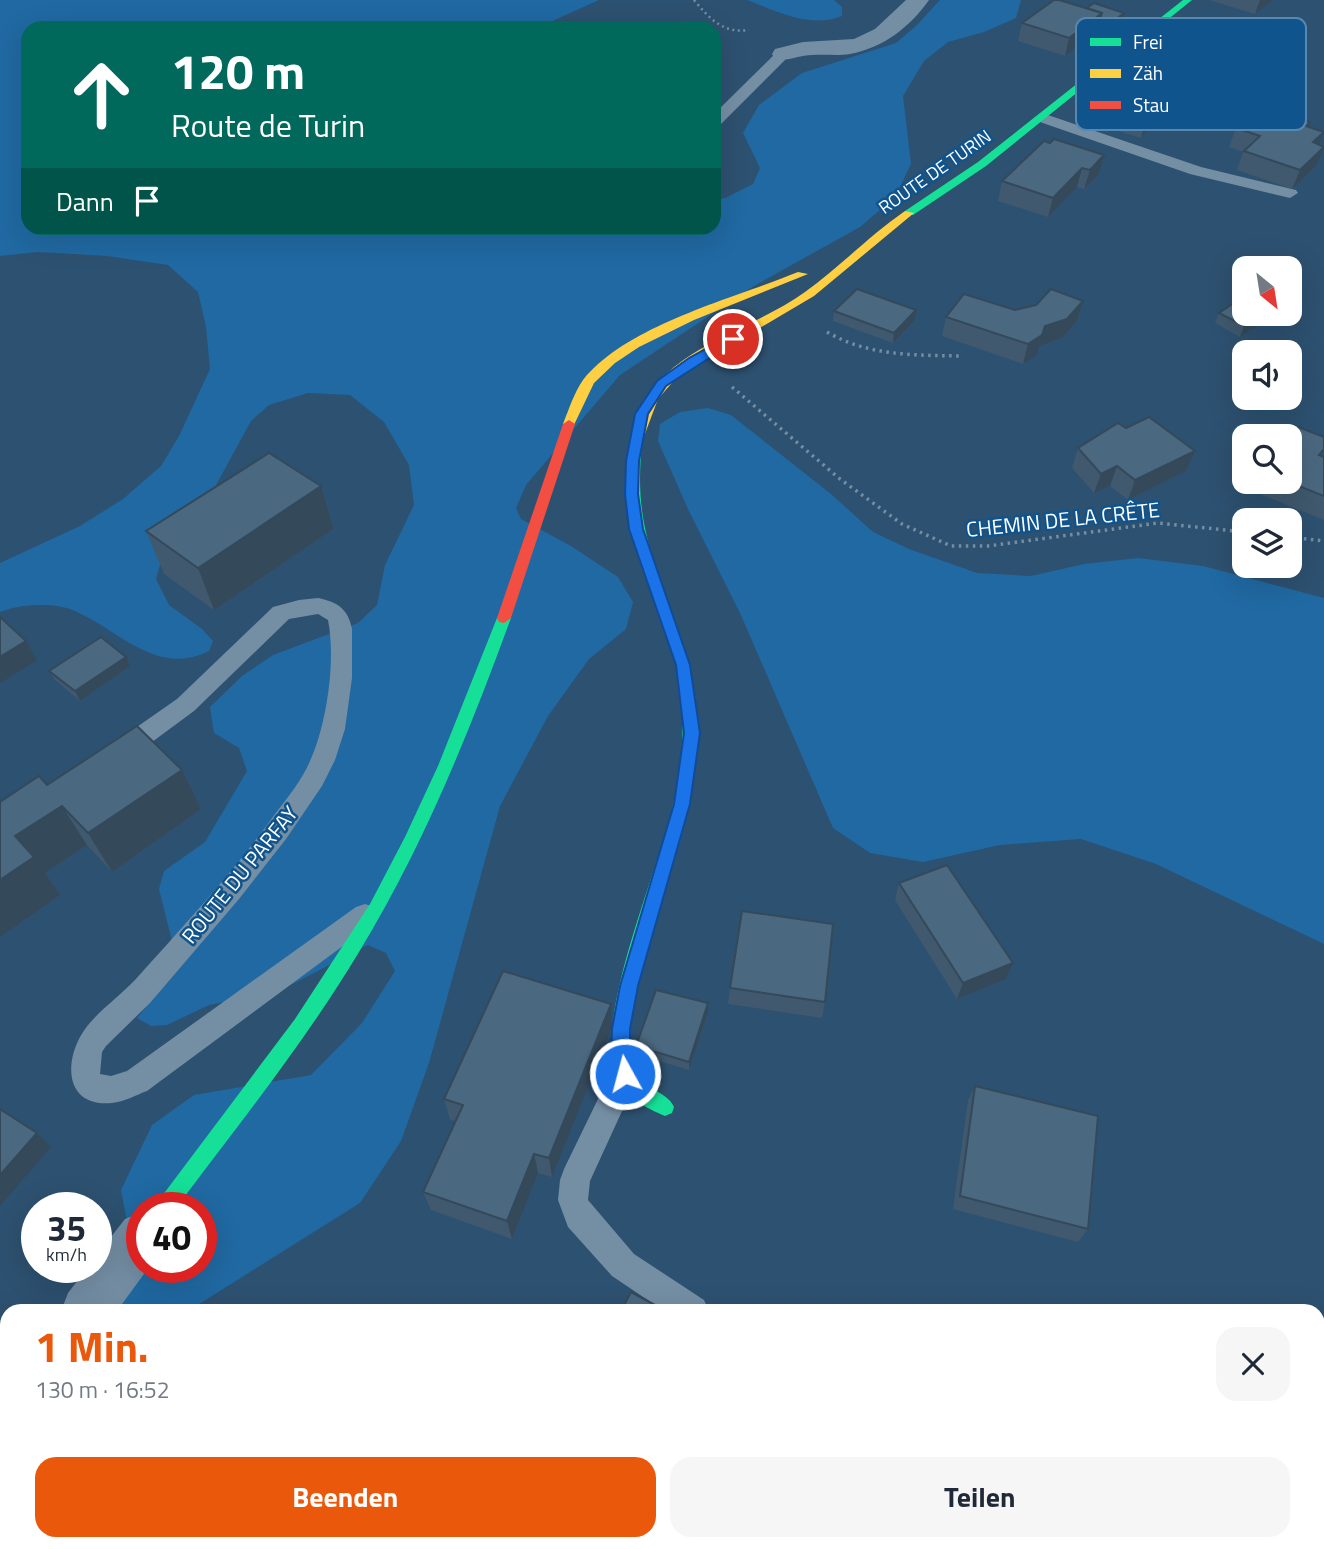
<!DOCTYPE html>
<html lang="de">
<meta charset="utf-8">
<style>
:root{--surface:#fff;--page:#f6f6f7;--text:#1f2937;--muted:#747a83;--accent:#ea580c}
body{margin:0;font-family:"Titillium Web",sans-serif;background:var(--page);color:var(--text);height:100vh;display:flex;flex-direction:column;font-size:26px;white-space:nowrap}
*{box-sizing:border-box;margin:0}
p{font-size:23px;color:var(--muted)}
.icon{flex:none;width:38px;height:38px;fill:none;stroke:currentColor;stroke-width:2;stroke-linecap:round;stroke-linejoin:round}
.map{position:relative;flex:1;overflow:hidden}
.side{position:absolute;left:0px;top:1304px;width:1325px;height:247px;display:flex;flex-direction:column;background:var(--surface);border-radius:21px 21px 0 0;box-shadow:0 7px 28px #0002}
.side>*{flex:none}
.top-card{position:absolute;left:21px;top:21px;width:700px;height:214px;border-radius:21px;box-shadow:0 7px 28px #0002;background:#00695c;color:#fff;overflow:hidden}
.needle{width:46px;rotate:150deg}
.fabs{position:absolute;left:1232px;top:256px;display:grid;gap:14px}
.fabs a{display:grid;place-items:center;width:70px;height:70px;border-radius:14px;background:var(--surface);box-shadow:0 7px 28px #0002;font-size:35px}
.speed{position:absolute;left:21px;top:1192px;display:flex;gap:14px;font-size:35px;font-weight:700;text-align:center}
.speed>*{display:grid;place-content:center;width:91px;height:91px;border-radius:50%;background:var(--surface);box-shadow:0 7px 28px #0002;line-height:1}
.speed small{font-size:18px;font-weight:400}
.speed .limit{border:10px solid #d22;background:#fff;color:#111}
.pin{position:absolute;display:grid;place-items:center;width:60px;height:60px;color:#fff;margin:-30px;border:4px solid #fff;border-radius:50%;box-shadow:0 2px 7px #0007}
.me{position:absolute;width:77px;margin:-38px;rotate:353deg;stroke-linejoin:round;filter:drop-shadow(0 0 5px #0008)}
.turn{display:flex;align-items:center;gap:24px;height:147px;padding:0 35px;font-size:32px}
.turn .icon{width:91px;height:91px;stroke-width:2.5}
.turn b{display:block;font-size:49px;line-height:60px}
.then{display:flex;align-items:center;height:66px;padding:0 35px;background:#0003;gap:14px;font-size:26px}
.round{display:grid;place-items:center;flex:none;width:74px;height:74px;border-radius:21px;background:var(--page)}
.overview{display:flex;align-items:center;justify-content:space-between;height:119px;padding:0 35px}
h1{font-size:42px;font-weight:700;line-height:52px;color:var(--accent)}
.primary-button{display:flex;gap:14px;margin-top:auto;padding:14px 35px}
.primary-button a{flex:1;height:80px;border-radius:21px;background:var(--accent);color:#fff;font-size:28px;font-weight:700;line-height:80px;text-align:center}
.primary-button a+a{background:var(--page);color:var(--text)}
.map>svg:first-child{display:block}
.green{fill:#2069a2;fill-rule:evenodd}
.lines{fill:none;stroke-linecap:round;stroke-linejoin:round}
.path-far1{stroke:#748ea4;stroke-width:2.5;stroke-dasharray:2 3.5;stroke-linecap:butt}
.path{stroke:#748ea4;stroke-width:3.5;stroke-dasharray:2.5 4.5;stroke-linecap:butt}
.lane{fill:#748ea4;fill-rule:evenodd}
.street{fill:#748ea4;fill-rule:evenodd}
.fast{fill:#16e098;fill-rule:evenodd}
.slow{fill:#ffcf43;fill-rule:evenodd}
.jam{fill:#f24e42;fill-rule:evenodd}
.wall{fill:#40596e}
.shaded-wall{fill:#34495a}
.building{fill:#4a6880;stroke:#34495a;stroke-width:2}
.route{fill:#1a73e8;stroke:#114b97;stroke-width:2}
.labels{text-anchor:middle;stroke-width:5;stroke-linejoin:round;paint-order:stroke}
.far-street-label{font-size:18px;fill:#fff;stroke:#10548d}
.street-label{font-size:21px;fill:#fff;stroke:#10548d}
.key{fill:#10548d;stroke:#5887af;stroke-width:2}
.key-label{font-size:19px;fill:#fff}
</style>
<div class="map">
<svg width="1324" height="1549" viewBox="0 0 1324 1549">
<rect width="100%" height="100%" fill="#2d5170"/>
<g class="green">
<path d="M0,0H599L537,28H28V228H714V200L725,198L753,184L760,168L743,133L759,105L802,73L896,43L917,25L940,0H1021L1016,18L984,32L948,42L924,61L903,96L911,164L895,197L860,227L754,286L620,375L526,485L516,508L521,519L571,546L618,577L633,602L626,629L589,659L548,716L500,806L429,1063L401,1141L360,1203L188,1311H113L137,1275L121,1190L152,1125L194,1095L311,1075L362,1023L395,971L386,953L368,945L279,991L209,1005L167,1025L151,1026L137,1018L161,989L174,949L159,889L164,871L205,842L247,771L239,748L214,733L210,707L242,676L273,655L358,623L377,605L385,565L414,505L409,465L384,422L350,395L308,393L269,405L251,421L215,487L182,520L166,544L156,579L169,605L202,629L213,641L209,651C157,677 120,631 75,611C54,602 21,604 0,612V563L80,526L123,499L161,466L179,436L210,369L206,327L198,292L168,265L107,256L38,252L0,256ZM142,1208H201V1267H142Z"/>
<path d="M747,0H834L842,7V16C811,29 776,11 747,0Z"/>
<path d="M708,408L731,415L831,494L873,532L909,549L977,573L1031,576L1084,564L1138,558L1203,566L1324,598V944L1156,864L1081,839L1000,845L923,862L870,853L833,828L740,613L688,509L658,441L660,424L680,412Z"/>
<path d="M7,1467V1544H31L36,1549H0V1477Z"/>
</g>
<g class="lines">
<path class="path-far1" d="M694,0C709,18 723,34 749,30"/>
<g class="path">
<path d="M827,332C868,356 913,355 960,356"/>
<path d="M732,387L840,479L902,524L951,546H988L1158,523L1244,532"/>
<path d="M1290,537L1324,541"/>
</g>
<g class="lane">
<path d="M783,50L788,51V57L719,126L714,128V114L778,51Z"/>
<path d="M1042,113L1201,167L1296,190L1298,193L1290,198L1190,174L1037,121L1034,118Z"/>
<path d="M318,598C338,602 348,609 352,629V678L345,729L335,760L322,786L286,839L239,899L150,1003L106,1046L102,1052L100,1074L111,1076L127,1071L356,907L365,904L374,907L378,915L374,923L147,1091C136,1095 124,1102 112,1103C69,1107 63,1069 80,1037C92,1015 117,999 135,980C183,926 233,873 275,814C288,797 302,780 310,761C327,724 336,660 328,620L318,614L289,619L194,711L129,759L120,762L111,759L108,752L111,745L177,699L273,607L299,600Z"/>
<path d="M625,1061L635,1064L639,1074L590,1181L588,1200L634,1254L704,1300L709,1311H664L612,1276L568,1227L558,1200L560,1180L564,1169L615,1064Z"/>
<path d="M753,1544H789L787,1549H751Z"/>
</g>
<g class="street">
<path d="M906,0H929C910,27 883,48 850,54C838,56 825,54 812,55C799,55 788,62 775,59L772,54L775,49L803,42L854,39L875,29Z"/>
<path d="M142,1212V1267H149L117,1311H61L68,1293L88,1267H96V1256L125,1219Z"/>
<path d="M7,1381V1439L0,1441V1384Z"/>
</g>
<g class="fast">
<path d="M1183,0H1192L986,166L913,215H905V211L978,162Z"/>
<path d="M636,440L642,444C639,473 639,500 645,528C658,593 695,649 697,717C698,753 693,791 684,827C668,887 616,1012 633,1069C639,1089 667,1090 674,1107L672,1113L665,1116C646,1108 625,1097 617,1077C592,1017 661,867 674,800C683,756 687,708 676,664C662,609 631,559 627,502C625,482 627,463 630,444Z"/>
<path d="M504,613L511,618C469,733 423,847 359,952C305,1042 239,1124 176,1208H153L295,1019L370,904L405,837L438,766L497,618Z"/>
</g>
<g class="slow">
<path d="M905,211L914,213L814,296L677,377L658,399L640,447H632C629,439 633,430 635,421C659,349 750,332 805,292C840,267 870,235 905,211Z"/>
<path d="M798,272L808,274L694,320L639,347L615,363L594,383L573,427H565L563,424C569,409 574,393 583,380C626,325 735,298 798,272Z"/>
</g>
<path class="jam" d="M569,420L575,424L511,618L504,623L499,622L497,618L563,424Z"/>
</g>
<g class="wall">
<path d="M1054,0L1122,23L1108,32L1098,29L1097,31L1065,56L1018,41L1022,23Z"/>
<path d="M1209,0H1273L1255,14Z"/>
<path d="M1085,100L1176,103L1141,138L1080,119Z"/>
<path d="M1308,126L1319,144L1324,146V148L1317,165L1292,189L1237,170L1243,152L1229,147L1236,128Z"/>
<path d="M1050,143L1104,155L1099,174L1084,189L1077,187L1048,217L998,201L1002,181Z"/>
<path d="M1083,301L1077,321L1062,338L1039,346L1037,355L1023,364L942,336L946,317L1015,310Z"/>
<path d="M834,311L914,321L893,343L833,321Z"/>
<path d="M1219,313L1263,315L1259,325L1240,337L1215,323Z"/>
<path d="M1126,428L1195,451L1186,471L1128,500L1110,486L1094,493L1072,468L1078,448Z"/>
<path d="M1322,456L1324,457V520L1250,490L1255,481H1290Z"/>
<path d="M333,529L214,610L164,574L146,531Z"/>
<path d="M130,666L80,701L55,680L49,671Z"/>
<path d="M182,770L201,809L112,872L87,845L45,873L60,895L0,937L47,785Z"/>
<path d="M899,883L1006,979L957,999L895,900Z"/>
<path d="M730,988L825,1002L822,1018L728,1004Z"/>
<path d="M708,1003V1012L689,1070L636,1054V1046Z"/>
<path d="M611,1004L612,1027L552,1177L538,1173L512,1239L431,1210L423,1192L456,1121L450,1120L444,1099Z"/>
<path d="M975,1086L1088,1229L1078,1242L953,1209L968,1100Z"/>
</g>
<g class="shaded-wall">
<path d="M1260,0H1273L1255,14Z"/>
<path d="M1102,13L1097,31L1065,56L1069,38Z"/>
<path d="M1124,13L1122,23L1108,32L1111,23Z"/>
<path d="M1182,85L1176,103L1141,138L1146,119Z"/>
<path d="M1324,132L1316,151L1313,142Z"/>
<path d="M1324,147L1317,165L1292,189L1300,170Z"/>
<path d="M1104,155L1099,174L1084,189L1090,170Z"/>
<path d="M1082,168L1077,187L1048,217L1053,198Z"/>
<path d="M1301,277L1296,287L1290,292V284Z"/>
<path d="M1083,301L1077,321L1062,338L1039,346L1037,355L1023,364L1028,344L1045,326Z"/>
<path d="M916,310L914,321L893,343L894,333Z"/>
<path d="M1263,315L1259,325L1240,337L1244,326Z"/>
<path d="M1195,451L1186,471L1128,500L1135,480Z"/>
<path d="M1117,466L1110,486L1094,493L1101,474Z"/>
<path d="M321,486L333,529L214,610L198,568Z"/>
<path d="M26,641L37,660L0,683V657Z"/>
<path d="M126,657L130,666L80,701L75,691Z"/>
<path d="M182,770L201,809L112,872L88,833Z"/>
<path d="M62,806L87,845L45,873L60,895L0,937V880L15,836Z"/>
<path d="M1013,963L1006,979L957,999L963,983Z"/>
<path d="M708,1003V1012L689,1070V1062Z"/>
<path d="M611,1004L612,1027L552,1177L549,1158Z"/>
<path d="M37,1133L51,1147L0,1206V1175Z"/>
<path d="M534,1154L538,1173L512,1239L507,1221Z"/>
</g>
<g class="building">
<path d="M1054,0H1059L1102,13L1069,38L1022,23Z"/>
<path d="M1094,3L1124,13L1111,23L1100,19L1102,13L1087,8Z"/>
<path d="M1256,109L1270,114L1275,111L1310,122L1306,126L1324,132L1313,142L1324,147L1300,170L1244,151L1260,136L1236,128Z"/>
<path d="M1054,139L1104,155L1090,170L1082,168L1053,198L1002,181L1044,141L1050,143Z"/>
<path d="M1268,260L1282,268H1256Z"/>
<path d="M1290,271L1301,277L1290,284Z"/>
<path d="M857,289L916,310L894,333L834,311Z"/>
<path d="M1051,289L1083,301L1067,319L1045,326L1042,335L1028,344L946,317L964,294L1015,310L1036,305Z"/>
<path d="M1237,301L1244,305V313H1261L1263,315L1244,326L1219,313Z"/>
<path d="M1149,417L1195,451L1135,480L1117,466L1101,474L1078,448L1118,423L1126,428Z"/>
<path d="M1293,425L1324,437V449L1319,455L1324,457V496L1286,481H1290V436H1285Z"/>
<path d="M269,453L321,486L198,568L146,531Z"/>
<path d="M0,617L26,641L0,657Z"/>
<path d="M101,637L126,657L75,691L49,671Z"/>
<path d="M137,726L182,770L88,833L62,806L15,836L34,857L0,880V802L39,776L47,785Z"/>
<path d="M947,865L1013,963L963,983L899,883Z"/>
<path d="M742,911L833,924L825,1002L730,988Z"/>
<path d="M503,971L611,1004L549,1158L534,1154L507,1221L423,1192L463,1105L444,1099Z"/>
<path d="M656,990L708,1003L689,1062L636,1046Z"/>
<path d="M975,1086L1098,1116L1088,1229L960,1196Z"/>
<path d="M0,1109L37,1133L0,1175Z"/>
<path d="M631,1292L666,1311H621Z"/>
</g>
<path class="route" d="M729,336L739,339L666,386L648,414L639,461L638,494L643,529L690,665L700,733L690,804L638,986L630,1029V1057L634,1074L632,1080L625,1082L618,1080L611,1057L612,1029L620,986L674,804L684,733L676,665L629,529L625,494L626,461L635,414L657,381L689,358Z"/>
<g class="labels">
<g class="far-street-label">
<text transform="translate(935 172) rotate(-35)" y="6">ROUTE DE TURIN</text>
</g>
<g class="street-label">
<text transform="translate(1063 520) rotate(-6)" y="7">CHEMIN DE LA CRÊTE</text>
<text transform="translate(240 875) rotate(-51)" y="7">ROUTE DU PARFAY</text>
</g>
</g>
<rect x="1076" y="18" width="230" height="112" rx="10" class="key"/>
<rect x="1090" y="38" width="31" height="8" fill="#16e098"/>
<rect x="1090" y="69" width="31" height="9" fill="#ffcf43"/>
<rect x="1090" y="101" width="31" height="8" fill="#f24e42"/>
<g class="key-label">
<text x="1133" y="49">Frei</text>
<text x="1133" y="80">Zäh</text>
<text x="1133" y="112">Stau</text>
</g>
</svg>
<div class="fabs">
<a><svg class="needle" viewBox="-14 -14 28 28"><path d="M0-13l5 13h-10z" fill="#e53935"/><path d="M0 13l5-13h-10z" fill="#747a83"/></svg></a>
<a><svg class="icon" aria-label="sound" viewBox="0 0 24 24"><path d="M4 9h4l5-4v14l-5-4H4zM17 9q2 3 0 6"/></svg></a>
<a><svg class="icon" aria-label="search" viewBox="0 0 24 24"><circle cx="10" cy="10" r="6"/><path d="M15 15l6 6"/></svg></a>
<a><svg class="icon" aria-label="layers" viewBox="0 0 24 24"><path d="M12 4l9 5-9 5-9-5zM3 14l9 5 9-5"/></svg></a>
</div>
<div class="speed"><div>35<small>km/h</small></div><div class="limit">40</div></div>
<div class="pin" style="left:733px;top:339px;background:#d93025"><svg class="icon" aria-label="arrive" viewBox="0 0 24 24"><path d="M6 21V4h12l-3 4 3 4H6"/></svg></div>
<svg class="me" style="left:625px;top:1074px" viewBox="-20 -20 40 40"><circle r="17" fill="#1a73e8" stroke="#fff" stroke-width="3"/><path d="M0-11L8 9 0 5-8 9z" fill="#fff"/></svg>
<div class="top-card">
<div class="turn"><svg class="icon" aria-label="ahead" viewBox="0 0 24 24"><path d="M12 20V5M6 11l6-6 6 6"/></svg><div><b>120 m</b>Route de Turin</div></div>
<div class="then">Dann<svg class="icon" aria-label="arrive" viewBox="0 0 24 24"><path d="M6 21V4h12l-3 4 3 4H6"/></svg></div>
</div>
<section class="side">
<div class="overview"><div><h1>1 Min.</h1><p>130 m · 16:52</p></div><a class="round"><svg class="icon" aria-label="close" viewBox="0 0 24 24"><path d="M6 6l12 12M18 6L6 18"/></svg></a></div>
<div class="primary-button"><a>Beenden</a><a>Teilen</a></div>
</section>
</div>
